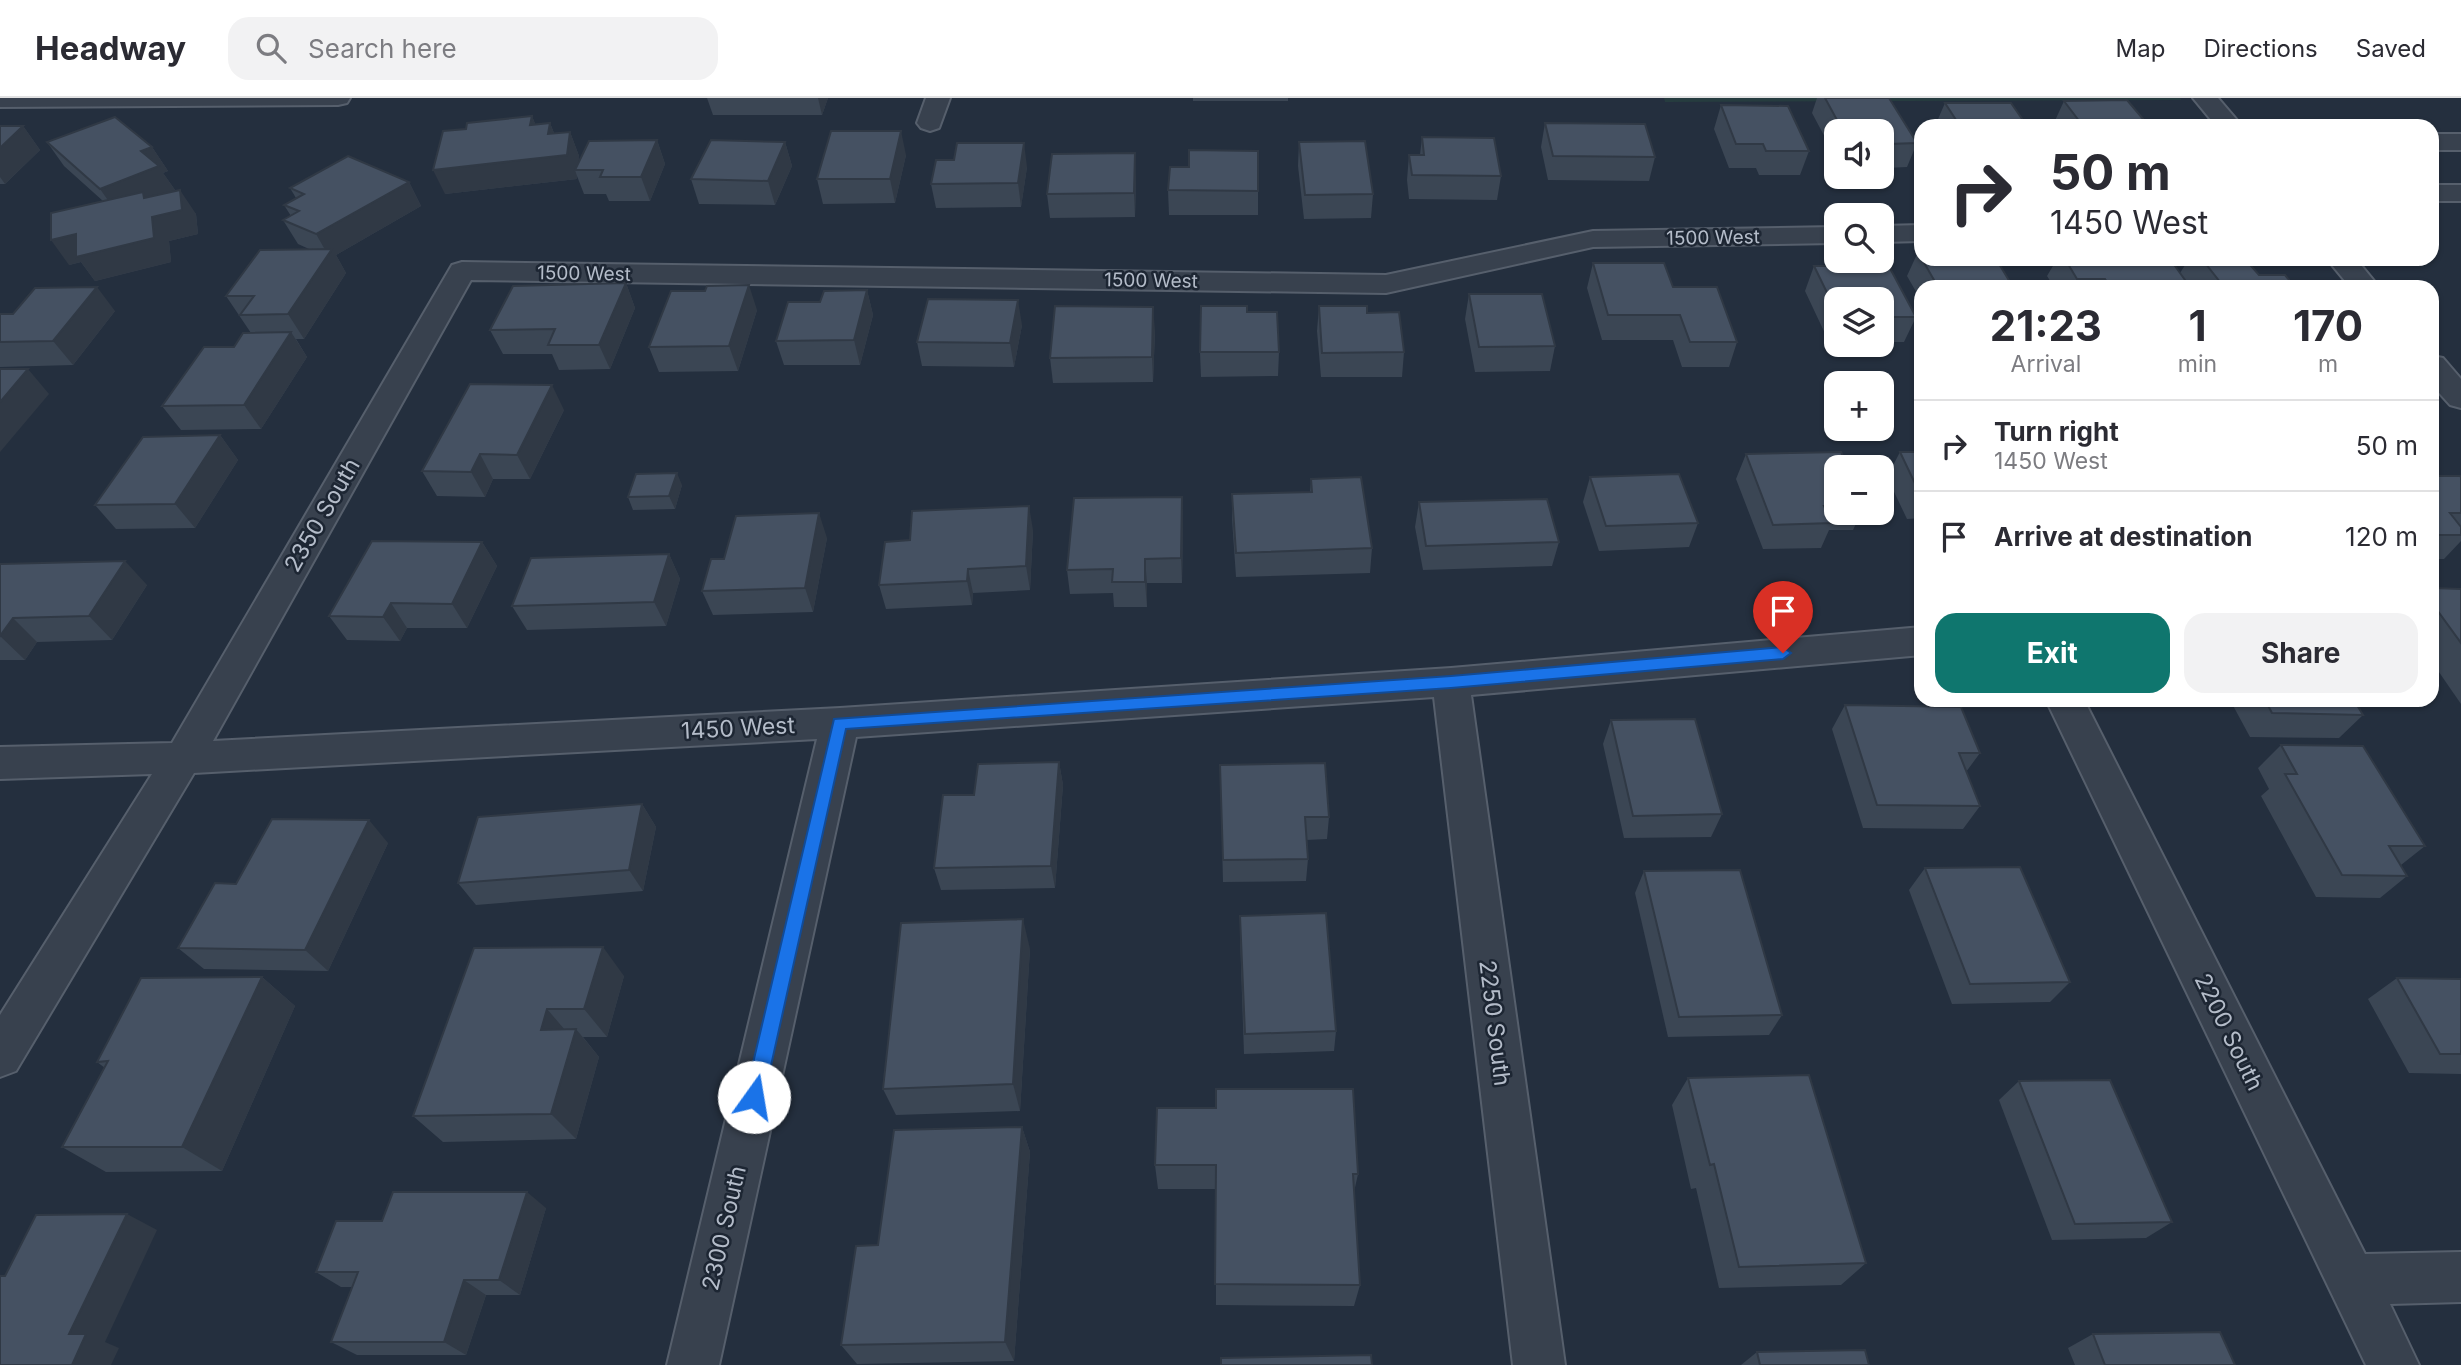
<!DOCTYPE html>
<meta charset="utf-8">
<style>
:root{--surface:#fff;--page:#f2f2f3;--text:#2b2b33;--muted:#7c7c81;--line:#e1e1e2;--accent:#0f766e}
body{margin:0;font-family:Inter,sans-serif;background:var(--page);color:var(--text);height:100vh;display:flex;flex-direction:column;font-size:26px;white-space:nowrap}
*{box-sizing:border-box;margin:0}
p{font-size:23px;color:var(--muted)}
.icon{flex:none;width:38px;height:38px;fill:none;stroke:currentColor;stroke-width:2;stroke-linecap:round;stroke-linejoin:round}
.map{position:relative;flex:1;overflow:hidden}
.panel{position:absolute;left:1914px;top:182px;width:525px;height:427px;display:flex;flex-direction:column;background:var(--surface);border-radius:21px;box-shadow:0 2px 5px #0004}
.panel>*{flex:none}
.top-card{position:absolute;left:1914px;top:21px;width:525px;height:147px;border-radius:21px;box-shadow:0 2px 5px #0004;background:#fff;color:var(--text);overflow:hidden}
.fabs{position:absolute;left:1824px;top:21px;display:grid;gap:14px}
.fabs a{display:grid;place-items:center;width:70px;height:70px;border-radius:14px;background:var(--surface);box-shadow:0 2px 5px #0004;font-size:35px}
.pin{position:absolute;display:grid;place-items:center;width:60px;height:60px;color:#fff;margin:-72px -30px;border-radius:50% 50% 50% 0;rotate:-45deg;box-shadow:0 0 7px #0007}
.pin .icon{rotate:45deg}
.me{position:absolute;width:77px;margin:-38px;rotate:13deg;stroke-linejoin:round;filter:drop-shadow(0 0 5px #0008)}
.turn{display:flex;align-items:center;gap:24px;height:147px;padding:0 21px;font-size:32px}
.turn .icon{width:91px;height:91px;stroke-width:2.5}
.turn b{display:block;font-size:49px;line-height:60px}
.eta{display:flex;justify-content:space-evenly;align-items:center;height:119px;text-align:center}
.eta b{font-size:42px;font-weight:700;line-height:49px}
.primary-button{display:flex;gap:14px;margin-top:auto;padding:14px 21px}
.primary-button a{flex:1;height:80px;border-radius:21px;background:var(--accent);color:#fff;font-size:28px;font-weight:700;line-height:80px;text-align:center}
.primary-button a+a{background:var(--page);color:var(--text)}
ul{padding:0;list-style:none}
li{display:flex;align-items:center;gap:21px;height:91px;padding:0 21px;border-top:2px solid var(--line)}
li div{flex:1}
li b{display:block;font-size:26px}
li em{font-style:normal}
header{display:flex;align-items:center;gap:42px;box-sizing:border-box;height:98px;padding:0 35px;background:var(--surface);border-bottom:2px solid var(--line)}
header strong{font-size:33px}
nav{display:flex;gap:38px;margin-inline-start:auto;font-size:24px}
.search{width:490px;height:63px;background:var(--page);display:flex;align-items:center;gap:18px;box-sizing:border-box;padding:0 24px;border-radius:21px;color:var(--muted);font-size:26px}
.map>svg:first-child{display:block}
.green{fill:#263c3f}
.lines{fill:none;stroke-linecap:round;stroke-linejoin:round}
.minor-casing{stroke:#565f6c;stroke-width:4}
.minor{fill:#38414e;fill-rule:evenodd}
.wall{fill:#3b4654}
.shaded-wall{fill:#303945}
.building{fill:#455162;stroke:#303945;stroke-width:2}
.route{fill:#1a73e8;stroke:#114b97;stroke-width:2}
.labels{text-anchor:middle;stroke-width:5;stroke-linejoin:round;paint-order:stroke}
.far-street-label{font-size:19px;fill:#b4bcc9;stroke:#1d2633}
.street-label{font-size:23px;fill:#b4bcc9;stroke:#1d2633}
</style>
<header>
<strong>Headway</strong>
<div class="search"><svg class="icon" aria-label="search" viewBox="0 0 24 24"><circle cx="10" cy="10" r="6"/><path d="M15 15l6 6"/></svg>Search here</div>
<nav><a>Map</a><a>Directions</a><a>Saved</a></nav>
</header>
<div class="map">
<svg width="2461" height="1267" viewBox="0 0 2461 1267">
<rect width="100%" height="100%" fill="#242f3e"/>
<path class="green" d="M1664,0H2180L2181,2L1665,4Z"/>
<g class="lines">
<defs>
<g id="minor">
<path d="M0,0H350L347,5L338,7L0,9Z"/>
<path d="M926,0H950L939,30L930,33L921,30L917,25Z"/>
<path d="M2193,0H2218L2242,28H2216Z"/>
<rect x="2432" y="36" width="29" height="16"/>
<rect x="2432" y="87" width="29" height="16"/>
<path d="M1922,127V143L1881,144V128Z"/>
<path d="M1836,129V145L1593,149L1386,195L471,182L213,643L840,610L1451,570L1922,529V557L1471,597L1565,1267H1513L1434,599L856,639L719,1267H667L817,641L194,675L16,973L0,979V917L152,676L0,681V649L172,645L452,167L462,164L1386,177L1593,133Z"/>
<path d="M2327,161H2356L2379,189H2350Z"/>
<path d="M2432,258L2443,260L2461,281V310L2450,307L2432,287Z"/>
<path d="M2046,602H2084L2365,1156L2461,1154V1204L2390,1206L2419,1267H2366Z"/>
</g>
</defs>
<use href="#minor" class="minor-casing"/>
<use href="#minor" class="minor"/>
</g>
<g class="wall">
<path d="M707,0H828L822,17H713Z"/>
<rect x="1193" y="0" width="95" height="3"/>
<path d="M1817,0H1889L1917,45L1907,69L1886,70L1883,76H1881V33H1836V60L1812,15Z"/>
<path d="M2064,3L2149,28H2054L2053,27Z"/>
<path d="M1945,5L2027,28H1935Z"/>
<path d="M1721,7L1809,53L1800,77H1759L1756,70H1729L1714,31Z"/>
<path d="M532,18L535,26L550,25L554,35L570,34L579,58L578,64L657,42L665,66L650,103H609L606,96H584L577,78V81L445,96L466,31Z"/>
<path d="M1545,25L1655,59L1649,83L1548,82L1541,49Z"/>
<path d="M0,28H23L40,52L5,86H0Z"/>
<path d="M1422,39L1501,78L1497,102L1409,101L1407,82L1409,57H1420Z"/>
<path d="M47,44L152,49L168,73L163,75L175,92L169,94L196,116L198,136L169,143L171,164L95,183L81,164L69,167L103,103L64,68Z"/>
<path d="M785,44L792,68L775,107L699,106L691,81Z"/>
<path d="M1299,44L1373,96L1371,120L1304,121L1298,68Z"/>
<path d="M1258,53V117H1169L1168,92L1189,69Z"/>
<path d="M906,57L895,105L823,106L817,81Z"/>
<path d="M954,62L1027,69L1021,109L936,110L931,86Z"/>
<path d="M1136,79L1135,119L1050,120L1047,96Z"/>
<path d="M409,84L421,108L336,157L346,175L304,241H296L307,259L261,331L181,332L162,308L251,235L226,198L309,151L298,146L283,122L291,118L284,107L296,100L290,90Z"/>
<path d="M1918,154H1922V161H1966L2013,189H1922V204L1907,178Z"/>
<path d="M2057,161H2170L2180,175L2189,161H2245L2259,177L2295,189H2054L2047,178Z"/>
<path d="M1837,163H1881L1916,219L1904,244H1881V201H1836V244H1829L1805,193L1814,168H1835Z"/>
<path d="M1593,165L1673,189L1737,244L1729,269H1682L1673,242H1602L1587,190Z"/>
<path d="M626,185L635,210L610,271L559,272L552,256H503L490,232Z"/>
<path d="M867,192L873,217L860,267H784L776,243L820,204Z"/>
<path d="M1469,196L1555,248L1550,273L1475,274L1465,221Z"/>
<path d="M1319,208L1367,215L1404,254L1402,279H1321L1317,233Z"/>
<path d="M757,212L738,273L659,274L649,249Z"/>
<path d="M115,213L73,267L0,269V244L13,216Z"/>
<path d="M1247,214L1279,254L1278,278L1201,279L1200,254Z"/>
<path d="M1022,227L1014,269L922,268L917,244Z"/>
<path d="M1155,233L1153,284L1053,285L1050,260Z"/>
<path d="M564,312L530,381H493L485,399L437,398L422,373Z"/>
<path d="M220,337L238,362L195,430L116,431L95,407Z"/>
<path d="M1900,354H1922V420L1907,421L1887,379Z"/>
<path d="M1746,356L1836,369V415H1861L1853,432H1829L1821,450L1763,451L1736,381Z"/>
<path d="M2432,378L2461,379V443L2444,461H2432Z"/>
<path d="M1590,379L1698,425L1689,449L1599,453L1583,404Z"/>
<path d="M1311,381L1372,450L1370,475L1236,479L1232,421V396L1310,394Z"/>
<path d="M682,387L675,411L633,412L628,399Z"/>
<path d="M1182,399L1183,424L1182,485H1147V509H1114L1113,495L1070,496L1067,472Z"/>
<path d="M1419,404L1559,444L1552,468L1423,472L1415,429Z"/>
<path d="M1033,432L1030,492L973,495L972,507L886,511L879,487Z"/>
<path d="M827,440L813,514L713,517L702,493L724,461Z"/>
<path d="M482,444L497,468L467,530H407L400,543L347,542L329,518Z"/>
<path d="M669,456L680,481L666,528L527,532L512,508Z"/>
<path d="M0,466L147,487L112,542L37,544L25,562H0Z"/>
<path d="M2432,490L2461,491V606L2432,564Z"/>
<path d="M2230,602H2354L2363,617L2339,640L2250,639Z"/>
<path d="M1845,607L1980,655L1966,674L1980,708L1963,731L1863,730L1832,631Z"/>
<path d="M1611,622L1722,716L1711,739L1624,740L1603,646Z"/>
<path d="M2281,647L2425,748L2401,767L2407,778L2380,800L2316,799L2261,698L2269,691L2258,670Z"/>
<path d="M1059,664L1063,687L1055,790L941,792L934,770L974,697Z"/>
<path d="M1220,667L1329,719L1327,741L1306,742L1308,761L1306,783L1223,784Z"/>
<path d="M642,706L656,729L643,793L476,807L458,785Z"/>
<path d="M388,745L328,873L204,871L178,850Z"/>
<path d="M1925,770L2070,884L2050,904L1952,906L1909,792Z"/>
<path d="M1644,773L1782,917L1769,937L1668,939L1635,795Z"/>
<path d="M1240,818L1336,933L1334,953L1244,956L1240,839Z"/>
<path d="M474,850L624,878L607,939H583L599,959L576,1041L443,1044L413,1018Z"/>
<path d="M1030,851L1020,1013L896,1017L883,991Z"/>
<path d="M262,879L295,908L222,1073L106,1074L62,1049L105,970L97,964Z"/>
<path d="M2397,880L2461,881V976L2409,975L2368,901Z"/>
<path d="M1688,980L1866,1165L1841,1187L1719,1190L1696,1090L1691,1091L1672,1007Z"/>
<path d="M2019,983L2172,1124L2146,1140L2052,1142L1999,1002Z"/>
<path d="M1157,1010L1358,1076L1354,1094L1360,1187L1354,1208L1216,1207V1091H1158L1155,1067Z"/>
<path d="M1022,1029L1030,1054L1014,1263L857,1266L841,1247Z"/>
<path d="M546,1110L520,1197H486L466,1257H357L331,1244L352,1189H341L316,1174L382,1123Z"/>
<path d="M2093,1236L2235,1267H2075L2068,1250Z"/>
<path d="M1757,1254L1869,1267H1741Z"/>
</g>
<g class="shaded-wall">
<path d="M818,0H828L822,17Z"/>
<path d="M532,18L541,41L530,27Z"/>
<path d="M550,25L559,48L570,34L579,58L578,72H575L577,78V81L445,96L433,72L548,36Z"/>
<path d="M23,28L40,52L5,86L0,79V50Z"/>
<path d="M901,33L906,57L895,105L890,81Z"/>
<path d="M657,42L665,66L650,103L641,79Z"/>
<path d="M785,44L792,68L775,107L768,83Z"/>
<path d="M1024,45L1027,69L1021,109L1018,85Z"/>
<path d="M152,49L168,73L163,75L175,92L149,102L180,92L196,116L198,136L169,143L171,164L95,183L81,164L69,167L51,142L117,115L100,91L141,53Z"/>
<path d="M1135,55L1136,79L1135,119L1134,95Z"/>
<path d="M409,84L421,108L336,157L346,175L304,241L288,216L328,157L316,136Z"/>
<path d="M626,185L635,210L610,271L599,247Z"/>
<path d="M749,187L757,212L738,273L729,248Z"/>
<path d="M97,189L115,213L73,267L53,243Z"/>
<path d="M867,192L873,217L860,267L854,242Z"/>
<path d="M1018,202L1022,227L1014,269L1010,245Z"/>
<path d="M1153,209L1155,233L1153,284L1152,259Z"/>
<path d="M291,234L307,259L261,331L244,307Z"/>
<path d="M28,271L49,296L0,354V304Z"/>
<path d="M552,287L564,312L530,381L517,357Z"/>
<path d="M220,337L238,362L195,430L175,406Z"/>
<path d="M480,356L493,381L485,399L471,374Z"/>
<path d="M677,375L682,387L675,411L669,398Z"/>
<path d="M1182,399L1183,424L1182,485L1181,460Z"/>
<path d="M1029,408L1033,432L1030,492L1026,468Z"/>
<path d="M819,415L827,440L813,514L805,490Z"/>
<path d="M482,444L497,468L467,530L452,506Z"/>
<path d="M669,456L680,481L666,528L654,504Z"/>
<path d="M1145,461L1147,485V509L1145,484Z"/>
<path d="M125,463L147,487L112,542L89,518Z"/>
<path d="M968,471L973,495L972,507L967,483Z"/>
<path d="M391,505L407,530L400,543L383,519Z"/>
<path d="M13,520L37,544L25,562L0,538Z"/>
<path d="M1059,664L1063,687L1055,790L1051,768Z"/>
<path d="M642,706L656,729L643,793L629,772Z"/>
<path d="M369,722L388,745L328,873L305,852Z"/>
<path d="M1023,821L1030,851L1020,1013L1013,986Z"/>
<path d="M603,849L624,878L607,939L584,911Z"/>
<path d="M262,879L295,908L222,1073L182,1049Z"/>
<path d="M547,911L571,939L541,932Z"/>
<path d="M576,931L599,959L576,1041L551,1016Z"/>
<path d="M1022,1029L1030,1054L1014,1263L1005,1244Z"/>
<path d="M527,1094L546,1110L520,1197L499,1182Z"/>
<path d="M127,1116L157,1132L105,1244L119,1250L111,1267H72L69,1236Z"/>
<path d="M464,1182L486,1197L466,1257L444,1244Z"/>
</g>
<g class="building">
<path d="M1825,0H1889L1917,45L1889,46L1892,52H1881V33H1843Z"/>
<path d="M2127,2L2149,28H2083L2064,3Z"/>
<path d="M1945,5H2011L2027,28H1960Z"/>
<path d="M1721,7L1788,8L1809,53H1766L1763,46H1736Z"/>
<path d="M532,18L530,27L550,25L548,36L570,34L567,57L433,72L443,33L466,31L467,25Z"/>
<path d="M115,19L152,49L141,53L159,68L100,91L47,44Z"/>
<path d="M1545,25L1645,26L1655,59L1553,58Z"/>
<path d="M0,28H23L0,50Z"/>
<path d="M831,33H901L890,81H817Z"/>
<path d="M1422,39L1494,40L1501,78L1412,77L1409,57H1424Z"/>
<path d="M657,42L641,79H600L603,72H575L589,43Z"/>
<path d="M711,42L785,44L768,83L691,81Z"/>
<path d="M1365,43L1373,96L1305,97L1299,44Z"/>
<path d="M957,45H1024L1018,85L931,86L936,62H954Z"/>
<path d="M1189,52L1258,53V93L1168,92L1170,69H1189Z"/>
<path d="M1135,55L1134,95L1047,96L1052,56Z"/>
<path d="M348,58L409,84L316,136L283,122L299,113L284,107L304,96L290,90Z"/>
<path d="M180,92L182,112L152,119L154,140L76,159V136L51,142V115L143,94L144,100Z"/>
<path d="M332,151L288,216L240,217L254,198H226L260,152Z"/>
<path d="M1881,159H1884L1916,219H1881V201H1836V213L1814,168H1843L1840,163H1881Z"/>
<path d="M1922,161H1996L2013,189H1938Z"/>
<path d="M2065,161H2170L2190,189H2110L2105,181H2077Z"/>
<path d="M2202,161H2245L2259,177H2285L2295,189H2224Z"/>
<path d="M1593,165H1664L1673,189H1717L1737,244H1690L1680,217H1608Z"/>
<path d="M626,185L599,247H548L555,231L490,232L513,188Z"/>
<path d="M749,187L729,248L649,249L671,193H705L707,188Z"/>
<path d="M97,189L53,243L0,244V216H13L35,190Z"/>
<path d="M867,192L854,242L776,243L788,204H820L824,193Z"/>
<path d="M1469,196H1542L1555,248L1479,249Z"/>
<path d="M928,201L1018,202L1010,245L917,244Z"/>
<path d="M1055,208L1153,209L1152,259L1050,260Z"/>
<path d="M1201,208H1247V214H1277L1279,254H1200Z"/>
<path d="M1319,208H1367V215L1399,214L1404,254L1322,255Z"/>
<path d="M291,234L244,307L162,308L204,249H234L243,235Z"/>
<path d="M0,271H28L0,304Z"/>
<path d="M470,286L552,287L517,357L480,356L471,374L422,373Z"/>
<path d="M220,337L175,406L95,407L143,339Z"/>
<path d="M1841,354L1848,369H1836V408H1824L1832,425L1773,427L1746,356Z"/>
<path d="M1900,354H1922V396H1920Z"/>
<path d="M677,375L669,398L628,399L636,376Z"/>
<path d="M1679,376L1698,425L1606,428L1590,379Z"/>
<path d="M2432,378H2460L2461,379V415H2450L2461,429V437H2432Z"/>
<path d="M1361,379L1372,450L1236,455L1232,396L1312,394L1311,381Z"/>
<path d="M1182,399L1181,460L1145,461V484H1112L1113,471L1067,472L1074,400Z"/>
<path d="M1547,401L1559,444L1426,448L1419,404Z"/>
<path d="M1029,408L1026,468L968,471L967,483L879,487L885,444L910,442L912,413Z"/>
<path d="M819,415L805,490L702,493L711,461H724L736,418Z"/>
<path d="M372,443L482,444L452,506L391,505L383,519L329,518Z"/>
<path d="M669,456L654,504L512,508L531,460Z"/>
<path d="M125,463L89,518L13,520L0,538V466Z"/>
<path d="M2432,490L2461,491V545L2432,505Z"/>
<path d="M2265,602H2354L2363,617L2272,615Z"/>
<path d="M1845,607L1961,609L1980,655H1959L1980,708L1877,707Z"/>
<path d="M1695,621L1722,716L1633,718L1611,622Z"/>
<path d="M2281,647L2363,648L2425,748H2389L2407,778L2342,777L2285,676H2297Z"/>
<path d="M1059,664L1051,768L934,770L943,697H974L978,666Z"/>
<path d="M1325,665L1329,719H1305L1308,761L1223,762L1220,667Z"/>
<path d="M642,706L629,772L458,785L478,719Z"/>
<path d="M272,721L369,722L305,852L178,850L215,785L236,786Z"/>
<path d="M2020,769L2070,884L1970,886L1925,770Z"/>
<path d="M1740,772L1782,917L1679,919L1644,773Z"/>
<path d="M1326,815L1336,933L1245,936L1240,818Z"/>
<path d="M1023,821L1013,986L883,991L901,825Z"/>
<path d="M603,849L584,911H547L541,932L576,931L551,1016L413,1018L474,850Z"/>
<path d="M262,879L182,1049H62L108,963L97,964L141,880Z"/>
<path d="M2397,880L2461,881V956H2440Z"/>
<path d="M1809,977L1866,1165L1739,1169L1714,1066L1710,1067L1688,980Z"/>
<path d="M2110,982L2172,1124L2075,1126L2019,983Z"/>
<path d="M1216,991H1353L1358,1076H1353L1360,1187L1215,1186L1216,1067H1155L1157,1010H1216Z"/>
<path d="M1022,1029L1005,1244L841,1247L856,1148L878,1147L894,1032Z"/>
<path d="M393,1094H527L499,1182H464L444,1244H331L358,1174H316L336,1123H382Z"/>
<path d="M127,1116L69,1236H86L72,1267H0V1178H5L36,1117Z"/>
<path d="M2220,1234L2235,1267H2105L2093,1236Z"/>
<path d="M1865,1252L1869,1267H1760L1757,1254Z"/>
<path d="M1371,1257L1372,1267H1221V1260Z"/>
</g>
<path class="route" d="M1783,549L1791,555L1783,561L1451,590L846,631L764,999L761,1006L754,1009L747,1006L745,999L834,621L1451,578Z"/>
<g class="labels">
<g class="far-street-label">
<text transform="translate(1713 139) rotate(-1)" y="7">1500 West</text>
<text transform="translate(584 175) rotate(1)" y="7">1500 West</text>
<text transform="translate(1151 182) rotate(1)" y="7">1500 West</text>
</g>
<g class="street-label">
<text transform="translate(322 417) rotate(-60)" y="8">2350 South</text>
<text transform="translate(738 630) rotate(-3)" y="8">1450 West</text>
<text transform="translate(1495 925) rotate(83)" y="8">2250 South</text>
<text transform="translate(2229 934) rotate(64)" y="8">2200 South</text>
<text transform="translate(724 1130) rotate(-77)" y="8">2300 South</text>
</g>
</g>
</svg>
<div class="fabs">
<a><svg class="icon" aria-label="sound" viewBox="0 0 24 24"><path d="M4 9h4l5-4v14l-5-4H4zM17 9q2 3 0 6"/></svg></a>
<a><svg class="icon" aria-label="search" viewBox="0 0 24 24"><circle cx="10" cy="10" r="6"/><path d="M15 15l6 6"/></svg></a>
<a><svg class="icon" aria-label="layers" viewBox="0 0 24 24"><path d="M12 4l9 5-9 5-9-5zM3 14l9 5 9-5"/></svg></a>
<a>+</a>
<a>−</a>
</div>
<div class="pin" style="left:1783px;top:555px;background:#d93025"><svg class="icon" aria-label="arrive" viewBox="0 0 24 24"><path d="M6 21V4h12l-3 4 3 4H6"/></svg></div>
<svg class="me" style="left:754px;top:999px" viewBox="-20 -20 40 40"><circle r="19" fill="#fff"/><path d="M0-13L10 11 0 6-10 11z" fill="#1a73e8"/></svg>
<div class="top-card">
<div class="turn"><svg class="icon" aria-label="right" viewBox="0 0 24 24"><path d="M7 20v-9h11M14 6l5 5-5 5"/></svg><div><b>50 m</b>1450 West</div></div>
</div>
<section class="panel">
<div class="eta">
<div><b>21:23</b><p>Arrival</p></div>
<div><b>1</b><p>min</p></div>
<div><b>170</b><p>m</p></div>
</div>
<ul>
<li><svg class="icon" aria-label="right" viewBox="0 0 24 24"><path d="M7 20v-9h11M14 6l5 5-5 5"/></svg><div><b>Turn right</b><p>1450 West</p></div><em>50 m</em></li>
<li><svg class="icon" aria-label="arrive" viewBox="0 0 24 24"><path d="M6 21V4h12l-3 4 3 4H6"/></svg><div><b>Arrive at destination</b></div><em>120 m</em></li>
</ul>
<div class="primary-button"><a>Exit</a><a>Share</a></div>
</section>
</div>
